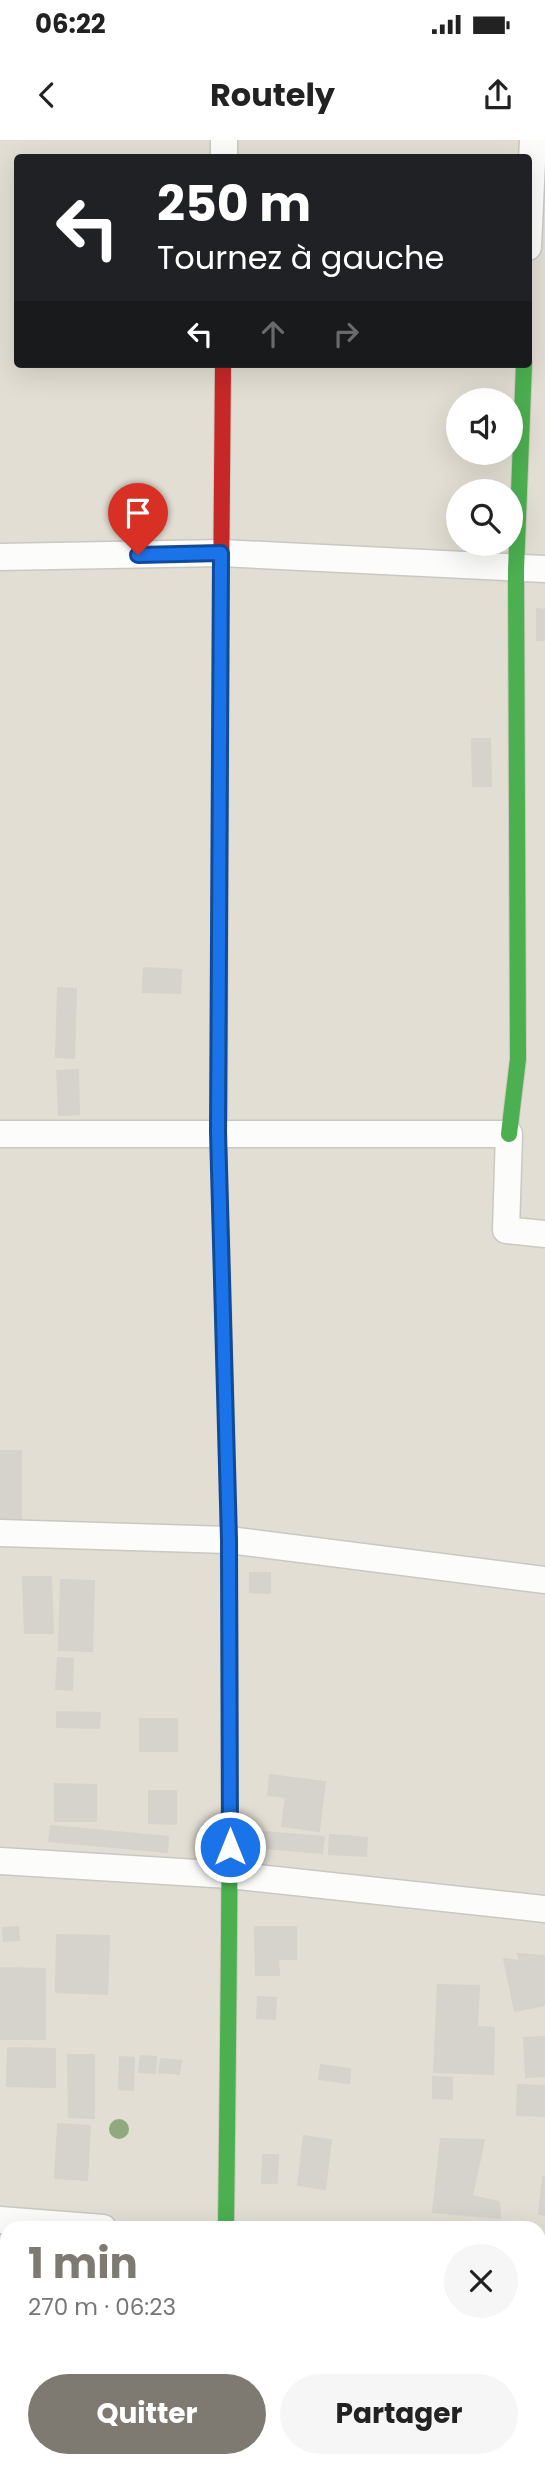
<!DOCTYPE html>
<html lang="fr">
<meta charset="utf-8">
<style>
:root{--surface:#fff;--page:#f6f6f6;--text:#222;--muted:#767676;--accent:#7e7a72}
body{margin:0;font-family:Poppins,sans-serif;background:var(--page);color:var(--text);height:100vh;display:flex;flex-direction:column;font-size:26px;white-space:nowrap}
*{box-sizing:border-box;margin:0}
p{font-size:23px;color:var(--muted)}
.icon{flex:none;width:38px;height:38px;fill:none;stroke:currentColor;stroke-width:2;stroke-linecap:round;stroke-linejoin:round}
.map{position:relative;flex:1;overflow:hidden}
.drawer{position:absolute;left:0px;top:2081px;width:546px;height:247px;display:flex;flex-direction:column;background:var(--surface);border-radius:21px 21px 0 0;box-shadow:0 7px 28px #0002}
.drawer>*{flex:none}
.hud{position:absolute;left:14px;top:14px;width:518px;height:214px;border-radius:7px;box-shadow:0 7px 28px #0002;background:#202124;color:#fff;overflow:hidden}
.fabs{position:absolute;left:446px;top:248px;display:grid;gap:14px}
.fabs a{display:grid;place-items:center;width:77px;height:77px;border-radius:50%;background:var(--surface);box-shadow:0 7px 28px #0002;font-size:35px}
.pin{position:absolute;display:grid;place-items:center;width:60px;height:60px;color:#fff;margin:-72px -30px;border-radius:50% 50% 50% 0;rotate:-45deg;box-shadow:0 0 7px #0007}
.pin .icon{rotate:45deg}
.me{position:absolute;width:77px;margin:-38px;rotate:0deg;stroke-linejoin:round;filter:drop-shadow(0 0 5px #0008)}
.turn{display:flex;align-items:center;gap:24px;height:147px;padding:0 28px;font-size:32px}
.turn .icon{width:91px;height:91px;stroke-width:2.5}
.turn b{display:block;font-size:49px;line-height:60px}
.lanes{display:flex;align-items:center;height:66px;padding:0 28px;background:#0003;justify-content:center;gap:35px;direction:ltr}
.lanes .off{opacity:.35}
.round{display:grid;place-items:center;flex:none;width:74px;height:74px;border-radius:37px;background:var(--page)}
.overview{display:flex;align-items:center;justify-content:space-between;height:119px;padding:0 28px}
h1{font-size:42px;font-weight:700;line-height:52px;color:var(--accent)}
.button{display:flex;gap:14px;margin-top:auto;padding:14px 28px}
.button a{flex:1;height:80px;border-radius:42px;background:var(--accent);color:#fff;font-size:28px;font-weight:700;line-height:80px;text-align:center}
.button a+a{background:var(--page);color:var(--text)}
.status{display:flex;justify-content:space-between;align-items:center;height:49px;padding:0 35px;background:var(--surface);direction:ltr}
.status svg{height:19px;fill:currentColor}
header{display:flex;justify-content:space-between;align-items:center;height:91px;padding:0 28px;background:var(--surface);font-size:32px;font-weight:700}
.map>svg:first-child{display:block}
.residential{fill:#e2ded3;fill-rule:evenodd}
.building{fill:#d6d3cd;stroke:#d6d2cc;stroke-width:2}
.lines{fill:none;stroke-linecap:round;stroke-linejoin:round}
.street-casing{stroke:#cac8c2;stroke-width:29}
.fast-casing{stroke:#cecabe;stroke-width:18}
.jam-casing{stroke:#cecabe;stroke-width:18}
.street{stroke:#fcfcfb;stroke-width:26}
.fast{stroke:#4caf50;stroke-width:16}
.jam{stroke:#c62828;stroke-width:16}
.tree{fill:#90a97e}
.route-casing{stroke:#114b97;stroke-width:18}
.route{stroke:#1a73e8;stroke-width:12}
</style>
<div class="status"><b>06:22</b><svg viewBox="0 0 49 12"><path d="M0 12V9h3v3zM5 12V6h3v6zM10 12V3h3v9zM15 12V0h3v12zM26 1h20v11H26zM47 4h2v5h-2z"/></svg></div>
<header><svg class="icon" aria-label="back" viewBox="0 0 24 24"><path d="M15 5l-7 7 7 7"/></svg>Routely<svg class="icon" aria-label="share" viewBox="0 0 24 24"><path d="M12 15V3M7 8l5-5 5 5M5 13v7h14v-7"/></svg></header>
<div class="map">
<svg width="545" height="2327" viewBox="0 0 545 2327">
<rect width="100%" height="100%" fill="#eeece6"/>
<path class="residential" d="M0,0H545V2327H0ZM18,18H528V224H18ZM458,261H511V313H458ZM458,352H511V404H458ZM7,2088H539V2320H7Z"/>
<g class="building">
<path d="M537,469L545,470V500H537Z"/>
<path d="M472,599H490L491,646H473Z"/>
<path d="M144,828L181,830L180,853L143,852Z"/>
<path d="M58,848L76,849L74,918L56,917Z"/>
<path d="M78,930L79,974L59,975L57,931Z"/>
<rect x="0" y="1311" width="21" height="68"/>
<path d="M250,1433H270V1453L250,1452Z"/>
<path d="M23,1437H51L53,1493H25Z"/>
<path d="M61,1440L94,1441L92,1511L59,1510Z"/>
<path d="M58,1518L73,1519L72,1550L56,1549Z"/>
<path d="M57,1572L100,1573L99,1588L57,1587Z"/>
<rect x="140" y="1579" width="37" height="32"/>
<path d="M270,1635L325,1642L319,1691L282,1686L286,1657L268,1655Z"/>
<path d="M55,1644L96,1645V1681H55Z"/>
<path d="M149,1651H176V1684L149,1683Z"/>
<path d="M51,1686L168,1697L167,1712L49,1701Z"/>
<path d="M252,1691L324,1697L322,1713L250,1707Z"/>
<path d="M330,1695L367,1698L366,1716L329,1714Z"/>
<path d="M18,1787L19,1800L4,1801L3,1788Z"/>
<path d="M255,1787H296V1819H278L279,1835H256Z"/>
<path d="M57,1795L109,1796L107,1854L56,1852Z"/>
<path d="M518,1814L545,1816V1865L515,1871L504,1819L520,1821Z"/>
<path d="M0,1828L45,1829V1899H0Z"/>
<path d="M438,1845L479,1846L477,1887L494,1888L493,1934L434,1932Z"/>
<path d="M258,1857L276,1858L275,1879L257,1878Z"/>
<path d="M545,1897V1936L526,1937L524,1898Z"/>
<path d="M8,1908L55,1909V1947L7,1946Z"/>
<path d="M68,1915H94V1978L69,1977Z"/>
<path d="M141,1916L156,1917L155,1933L139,1932Z"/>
<path d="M120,1917L134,1918L133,1950L119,1949Z"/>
<path d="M161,1919L181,1921L179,1934L159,1932Z"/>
<path d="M321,1925L350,1929L349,1943L319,1939Z"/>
<path d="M433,1937L452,1938V1959L433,1958Z"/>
<path d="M518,1945L545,1946V1976L517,1975Z"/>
<path d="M58,1984L90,1986L87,2040L55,2038Z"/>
<path d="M304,1996L331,2000L325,2049L298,2045Z"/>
<path d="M441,1999L484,2000L472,2056L499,2062L500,2078L433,2072Z"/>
<path d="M263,2015H278L277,2043H262Z"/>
<path d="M543,2037H545V2075L539,2074Z"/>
<path d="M4,2322L46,2325V2327H4Z"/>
</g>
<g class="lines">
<defs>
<g id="street">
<path d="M224,18V0"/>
<path d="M528,107L533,0"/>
<path d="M0,417L221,413L545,429"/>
<path d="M0,994H509L506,1090L545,1094"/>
<path d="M0,1393L229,1400L545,1440"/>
<path d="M0,1721L230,1735L545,1769"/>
<path d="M0,2080L103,2088"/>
<path d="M539,2121L545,2122"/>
<path d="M228,2320L229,2327"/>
</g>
<g id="fast">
<path d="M509,994L518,919L516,430L524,224"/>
<path d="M219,1014L221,455"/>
<path d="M226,1272C233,1544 229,1816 226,2088"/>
</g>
<g id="jam">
<path d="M221,455L223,224"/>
<path d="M219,1014L226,1272"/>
</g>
</defs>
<use href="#street" class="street-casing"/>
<use href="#fast" class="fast-casing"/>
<use href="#jam" class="jam-casing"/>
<use href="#street" class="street"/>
<use href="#fast" class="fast"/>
<use href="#jam" class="jam"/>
</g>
<circle class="tree" cx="119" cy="1989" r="10"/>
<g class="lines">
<defs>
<path id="route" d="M138,415L221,413L218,992L229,1400L230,1707"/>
</defs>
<use href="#route" class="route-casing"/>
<use href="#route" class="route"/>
</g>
</svg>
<div class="fabs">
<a><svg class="icon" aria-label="sound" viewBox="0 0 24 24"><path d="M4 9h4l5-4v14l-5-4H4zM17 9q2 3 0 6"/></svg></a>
<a><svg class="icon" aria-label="search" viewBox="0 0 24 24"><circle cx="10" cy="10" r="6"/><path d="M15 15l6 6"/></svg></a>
</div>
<div class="pin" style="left:138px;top:415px;background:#d93025"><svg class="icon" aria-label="arrive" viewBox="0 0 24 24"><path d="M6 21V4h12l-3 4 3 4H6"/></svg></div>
<svg class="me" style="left:230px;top:1707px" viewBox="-20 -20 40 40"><circle r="17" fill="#1a73e8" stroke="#fff" stroke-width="3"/><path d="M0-11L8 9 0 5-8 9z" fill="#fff"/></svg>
<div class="hud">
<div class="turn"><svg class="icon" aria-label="left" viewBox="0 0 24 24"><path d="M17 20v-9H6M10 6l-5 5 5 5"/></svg><div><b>250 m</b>Tournez à gauche</div></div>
<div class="lanes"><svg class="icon" aria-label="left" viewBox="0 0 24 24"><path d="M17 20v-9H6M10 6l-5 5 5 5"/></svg><svg class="icon off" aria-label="ahead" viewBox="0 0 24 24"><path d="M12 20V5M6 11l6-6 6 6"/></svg><svg class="icon off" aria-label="right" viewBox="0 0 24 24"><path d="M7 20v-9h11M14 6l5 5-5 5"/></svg></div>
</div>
<section class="drawer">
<div class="overview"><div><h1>1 min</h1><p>270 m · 06:23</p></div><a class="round"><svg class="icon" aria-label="close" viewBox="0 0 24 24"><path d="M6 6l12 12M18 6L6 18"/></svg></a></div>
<div class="button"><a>Quitter</a><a>Partager</a></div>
</section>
</div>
